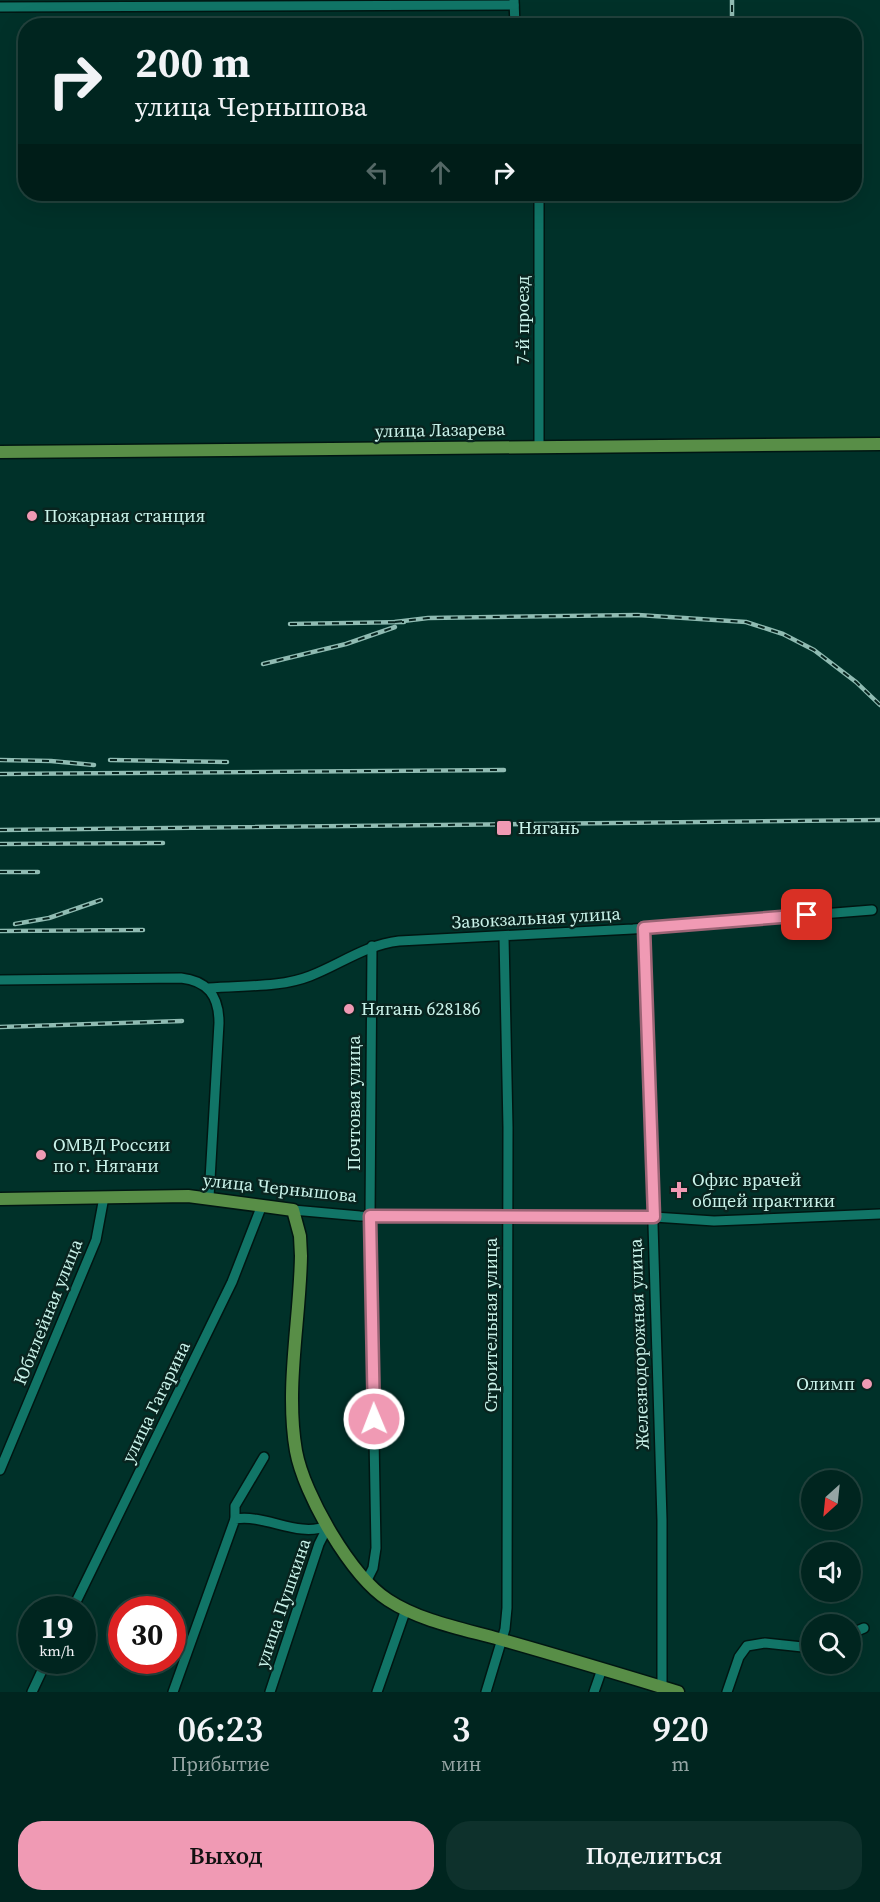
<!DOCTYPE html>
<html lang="ru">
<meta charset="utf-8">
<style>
:root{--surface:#00251f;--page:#0e312c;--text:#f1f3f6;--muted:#95a5a4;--line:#22423d;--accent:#f09ab4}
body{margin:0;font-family:"Source Serif 4",serif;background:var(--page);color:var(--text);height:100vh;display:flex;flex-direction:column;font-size:22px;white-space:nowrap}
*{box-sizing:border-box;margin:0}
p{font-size:20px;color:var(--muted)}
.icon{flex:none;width:33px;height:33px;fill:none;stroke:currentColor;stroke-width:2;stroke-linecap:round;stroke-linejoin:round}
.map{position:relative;height:1692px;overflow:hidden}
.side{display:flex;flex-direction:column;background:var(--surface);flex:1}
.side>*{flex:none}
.banner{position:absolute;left:18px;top:18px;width:844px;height:183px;border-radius:24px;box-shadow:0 6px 24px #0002,0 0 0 2px var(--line);background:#00251f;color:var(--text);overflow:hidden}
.needle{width:39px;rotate:207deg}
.fabs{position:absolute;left:801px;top:1470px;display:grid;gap:12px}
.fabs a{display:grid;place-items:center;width:60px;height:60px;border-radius:50%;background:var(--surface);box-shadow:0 6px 24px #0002,0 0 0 2px var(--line);font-size:30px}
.speed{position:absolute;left:18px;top:1596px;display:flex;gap:12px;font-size:30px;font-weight:700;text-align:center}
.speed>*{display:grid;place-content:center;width:78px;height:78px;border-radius:50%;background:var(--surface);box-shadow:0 6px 24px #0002,0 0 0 2px var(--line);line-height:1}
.speed small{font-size:15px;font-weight:400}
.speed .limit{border:9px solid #d22;background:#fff;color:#111}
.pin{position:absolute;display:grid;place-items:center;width:51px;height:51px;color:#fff;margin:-26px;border-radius:12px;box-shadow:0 3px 9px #0006}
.me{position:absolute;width:66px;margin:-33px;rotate:359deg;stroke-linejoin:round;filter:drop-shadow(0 0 4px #0008)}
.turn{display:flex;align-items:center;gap:21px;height:126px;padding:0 18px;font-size:27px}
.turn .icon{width:78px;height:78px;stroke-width:2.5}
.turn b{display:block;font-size:42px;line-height:51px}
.lanes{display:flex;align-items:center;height:57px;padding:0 18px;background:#0003;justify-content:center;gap:30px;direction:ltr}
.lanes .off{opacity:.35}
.eta{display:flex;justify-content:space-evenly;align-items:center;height:102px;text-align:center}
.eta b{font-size:36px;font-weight:600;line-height:42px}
.action{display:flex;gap:12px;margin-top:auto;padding:12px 18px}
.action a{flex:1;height:69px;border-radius:24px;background:var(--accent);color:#111;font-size:24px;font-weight:600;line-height:69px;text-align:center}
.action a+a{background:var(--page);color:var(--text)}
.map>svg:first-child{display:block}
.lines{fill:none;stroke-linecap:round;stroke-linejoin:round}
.minor-casing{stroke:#001612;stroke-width:12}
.major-casing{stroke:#001612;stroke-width:15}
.minor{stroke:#117567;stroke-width:9}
.major{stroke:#588e47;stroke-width:12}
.rail-casing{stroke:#8fbbb2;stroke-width:4.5}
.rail{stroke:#08241f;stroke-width:2;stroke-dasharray:7;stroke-linecap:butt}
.route-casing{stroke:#9c6475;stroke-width:15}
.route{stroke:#f09ab4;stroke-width:10}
.poi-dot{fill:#f09ab4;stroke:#08241f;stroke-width:2}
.labels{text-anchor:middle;stroke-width:5;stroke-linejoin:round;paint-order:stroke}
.street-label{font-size:18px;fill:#caf3ea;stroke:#08241f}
.poi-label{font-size:18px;fill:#caf3ea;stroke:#08241f;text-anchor:start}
</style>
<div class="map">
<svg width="880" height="1692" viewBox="0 0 880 1692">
<rect width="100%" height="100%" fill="#003129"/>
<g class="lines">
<defs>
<g id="minor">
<path d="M514,0L515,26"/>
<path d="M0,7L514,5"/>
<path d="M539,194V447"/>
<path d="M644,929L662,1520V1687"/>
<path d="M0,980L181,978C208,981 219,996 219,1023L209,1197"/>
<path d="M209,988C240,985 280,988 310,976C341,964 365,945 399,941L633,929L872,910"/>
<path d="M293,1210L360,1216L654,1217L714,1221L880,1214"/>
<path d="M0,1470L96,1240L104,1197"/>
<path d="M235,1519V1506L264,1457"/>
<path d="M366,1582L373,1568L376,1548L370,1216L372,946"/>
<path d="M72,1610L232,1282L262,1205"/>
<path d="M850,1634L864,1628"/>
<path d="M32,1692L47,1660"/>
<path d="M173,1692L235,1519C267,1514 296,1538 328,1526"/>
<path d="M270,1692L319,1544L328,1526"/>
<path d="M377,1692L406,1609"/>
<path d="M486,1692L505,1629L507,1608L508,1127L504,937"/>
<path d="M594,1692L602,1669"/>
<path d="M727,1692L739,1657L747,1646L765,1643L812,1648"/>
</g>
<g id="major">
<path d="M0,452L880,444"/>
<path d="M0,1199L188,1196L293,1210L300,1236L301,1256C300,1320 285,1388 296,1451C304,1495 351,1576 388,1600C420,1621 463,1629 499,1639C559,1656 619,1674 678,1692"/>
</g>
</defs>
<use href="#minor" class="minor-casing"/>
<use href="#major" class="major-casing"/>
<use href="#minor" class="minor"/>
<use href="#major" class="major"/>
<defs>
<g id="rail">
<path d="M732,26V0"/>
<path d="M395,622L428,618L638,615L746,622L783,634L814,650L856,682L880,705"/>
<path d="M290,624L404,622"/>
<path d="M263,664L346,644L395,627"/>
<path d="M0,760L51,761L94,765"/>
<path d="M110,760L227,762"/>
<path d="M0,774L504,770"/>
<path d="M0,830L880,820"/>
<path d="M0,844L163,843"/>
<path d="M0,872H38"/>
<path d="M15,924L49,918L101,900"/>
<path d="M0,931L143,930"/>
<path d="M0,1027L182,1021"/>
</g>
</defs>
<use href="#rail" class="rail-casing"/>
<use href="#rail" class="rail"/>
</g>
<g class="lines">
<defs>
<path id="route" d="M374,1419L370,1216L654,1217L644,928L807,915"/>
</defs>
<use href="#route" class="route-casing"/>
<use href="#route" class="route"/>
</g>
<g class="poi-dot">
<circle cx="32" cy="516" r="6"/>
<rect x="496" y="820" width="16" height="16" rx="3"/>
<circle cx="349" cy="1009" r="6"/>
<circle cx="41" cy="1155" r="6"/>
<path d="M676 1181h6v6h6v6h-6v6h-6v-6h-6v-6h6z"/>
<circle cx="867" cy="1384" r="6"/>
</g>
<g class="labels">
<g class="street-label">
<text transform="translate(523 320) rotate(-90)" y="6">7-й проезд</text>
<text transform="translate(440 430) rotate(-1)" y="6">улица Лазарева</text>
<text transform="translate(536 918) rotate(-3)" y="6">Завокзальная улица</text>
<text transform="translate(354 1103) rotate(-90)" y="6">Почтовая улица</text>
<text transform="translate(280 1188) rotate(6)" y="6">улица Чернышова</text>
<text transform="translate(48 1312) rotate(-68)" y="6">Юбилейная улица</text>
<text transform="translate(491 1325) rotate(-90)" y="6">Строительная улица</text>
<text transform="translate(639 1344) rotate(-92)" y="6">Железнодорожная улица</text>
<text transform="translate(156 1402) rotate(-64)" y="6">улица Гагарина</text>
<text transform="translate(283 1603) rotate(-71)" y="6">улица Пушкина</text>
</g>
<g class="poi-label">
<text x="44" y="522">Пожарная станция</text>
<text x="518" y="834">Нягань</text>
<text x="361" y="1015">Нягань 628186</text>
<text x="53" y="1151">ОМВД России<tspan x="53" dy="21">по г. Нягани</tspan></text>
<text x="692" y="1186">Офис врачей<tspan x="692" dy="21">общей практики</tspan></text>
<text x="855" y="1390" text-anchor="end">Олимп</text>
</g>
</g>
</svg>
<div class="fabs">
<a><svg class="needle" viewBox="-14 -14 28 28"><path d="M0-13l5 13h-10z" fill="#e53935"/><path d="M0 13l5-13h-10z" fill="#95a5a4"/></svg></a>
<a><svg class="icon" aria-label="sound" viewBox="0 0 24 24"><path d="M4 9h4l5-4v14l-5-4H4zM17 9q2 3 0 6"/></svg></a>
<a><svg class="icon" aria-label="search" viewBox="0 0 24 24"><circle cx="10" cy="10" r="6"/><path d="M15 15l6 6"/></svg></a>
</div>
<div class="speed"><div>19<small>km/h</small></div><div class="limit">30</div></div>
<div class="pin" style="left:807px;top:915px;background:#d93025"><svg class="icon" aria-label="arrive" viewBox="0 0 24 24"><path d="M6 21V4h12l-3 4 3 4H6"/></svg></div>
<svg class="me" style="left:374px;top:1419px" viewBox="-20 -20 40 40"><circle r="17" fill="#f09ab4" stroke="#fff" stroke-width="3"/><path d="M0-11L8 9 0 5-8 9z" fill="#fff"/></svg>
<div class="banner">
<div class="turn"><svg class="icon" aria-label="right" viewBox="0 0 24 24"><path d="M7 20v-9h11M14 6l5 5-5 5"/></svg><div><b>200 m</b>улица Чернышова</div></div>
<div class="lanes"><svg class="icon off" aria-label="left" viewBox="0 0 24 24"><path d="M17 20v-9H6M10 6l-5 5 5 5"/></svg><svg class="icon off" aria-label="ahead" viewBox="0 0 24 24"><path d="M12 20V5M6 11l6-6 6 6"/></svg><svg class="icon" aria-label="right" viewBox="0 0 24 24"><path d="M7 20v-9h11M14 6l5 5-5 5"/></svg></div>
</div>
</div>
<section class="side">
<div class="eta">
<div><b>06:23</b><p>Прибытие</p></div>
<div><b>3</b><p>мин</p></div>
<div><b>920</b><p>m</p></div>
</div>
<div class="action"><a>Выход</a><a>Поделиться</a></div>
</section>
